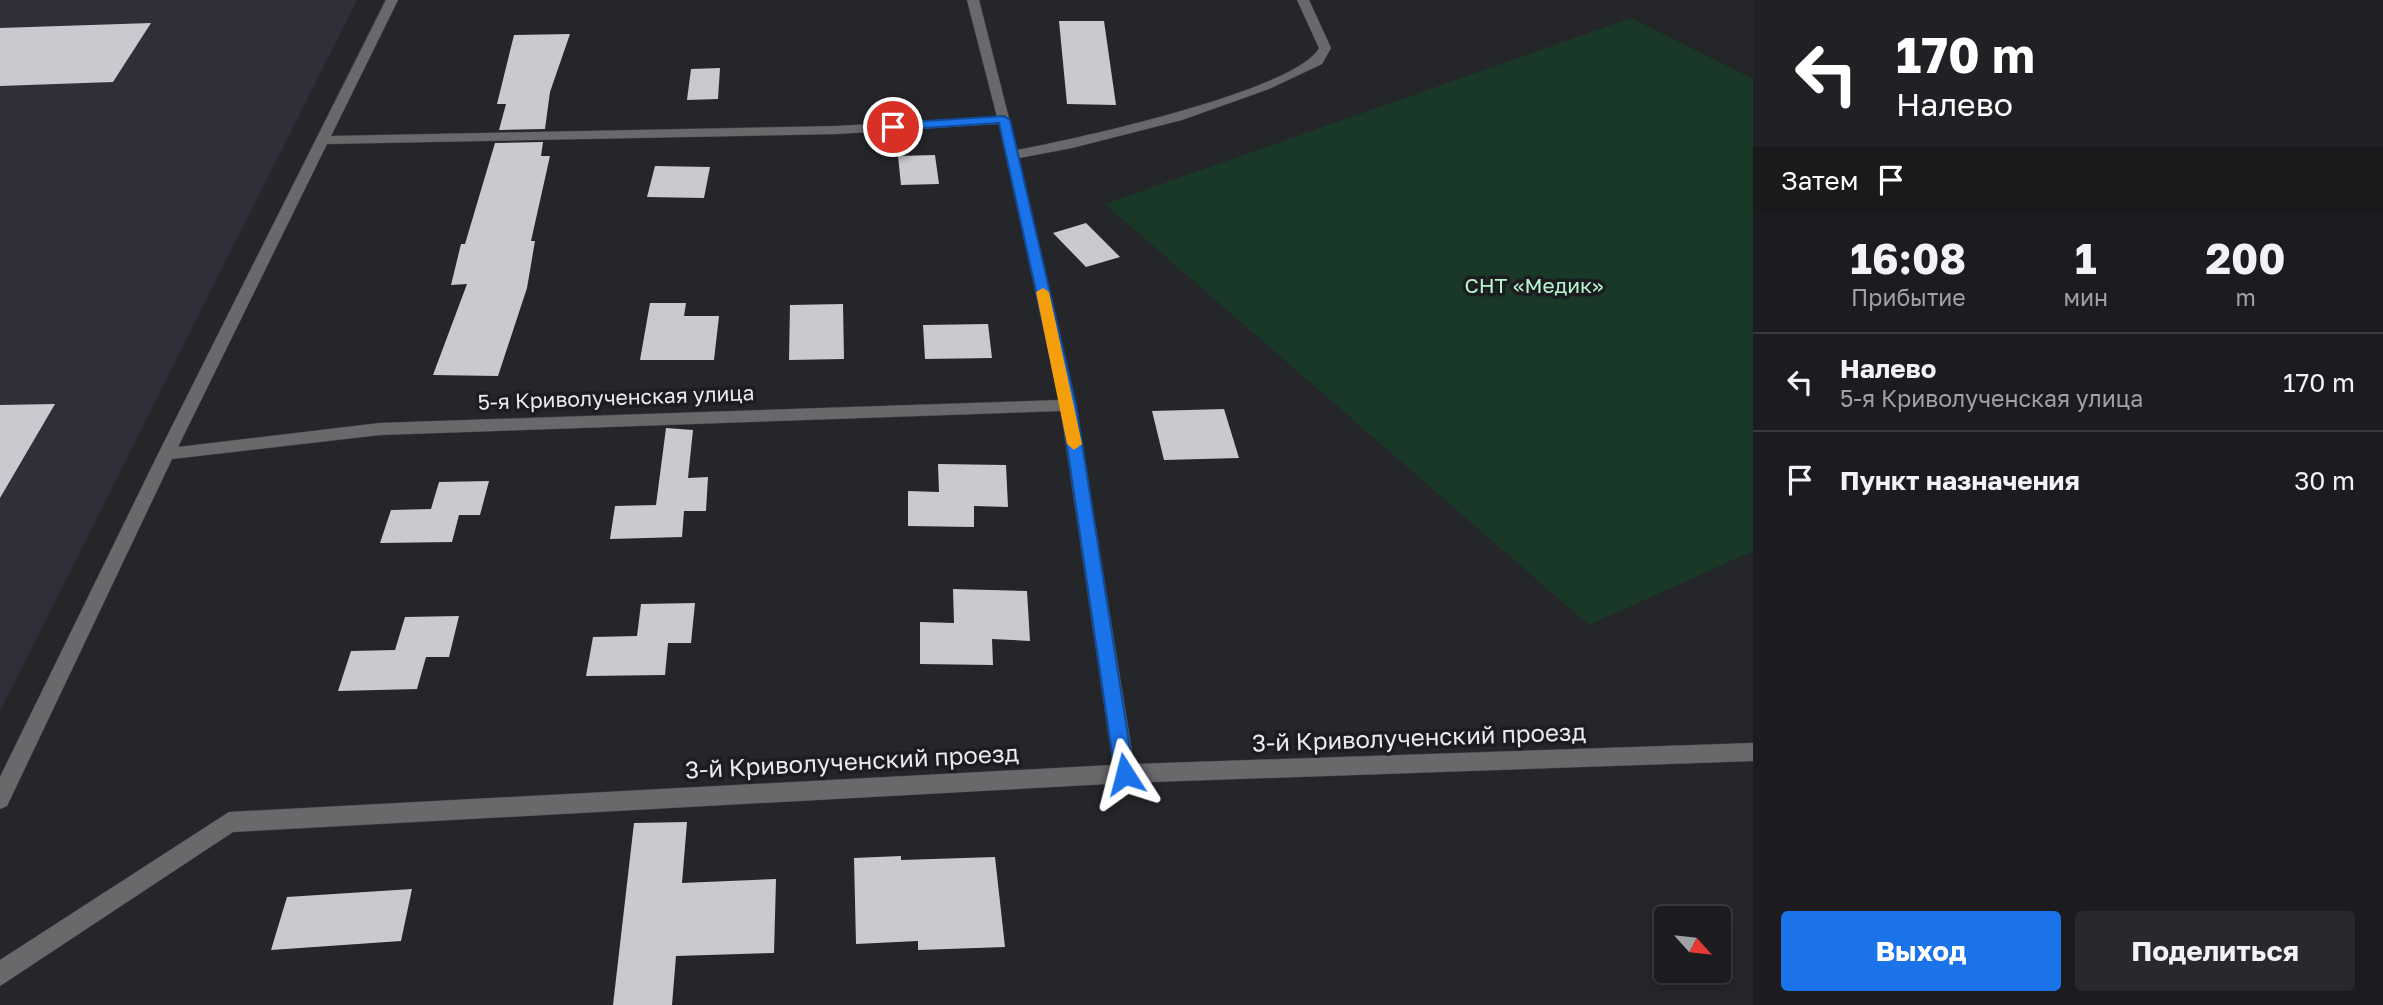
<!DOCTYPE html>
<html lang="ru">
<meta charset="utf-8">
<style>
:root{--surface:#1c1c20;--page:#29292d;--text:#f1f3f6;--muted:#a0a1a5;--line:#3a3a3e;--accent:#1a73e8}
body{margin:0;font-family:"Golos Text",sans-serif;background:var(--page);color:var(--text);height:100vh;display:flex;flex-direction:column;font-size:26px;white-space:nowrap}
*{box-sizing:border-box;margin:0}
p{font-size:23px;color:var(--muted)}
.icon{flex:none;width:38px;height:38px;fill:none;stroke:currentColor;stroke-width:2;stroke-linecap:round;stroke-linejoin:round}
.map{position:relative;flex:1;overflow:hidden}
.panel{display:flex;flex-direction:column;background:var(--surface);width:630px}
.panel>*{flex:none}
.banner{background:#202124;color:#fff;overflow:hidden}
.needle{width:46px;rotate:117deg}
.tools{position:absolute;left:1654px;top:906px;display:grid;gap:14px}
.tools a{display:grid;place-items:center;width:77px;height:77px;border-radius:7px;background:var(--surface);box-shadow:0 4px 10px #0003,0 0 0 2px var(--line);font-size:35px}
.pin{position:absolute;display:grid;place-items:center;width:60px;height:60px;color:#fff;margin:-30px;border:4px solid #fff;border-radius:50%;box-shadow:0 2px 7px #0007}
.me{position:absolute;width:77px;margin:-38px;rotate:351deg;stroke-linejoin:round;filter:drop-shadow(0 0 5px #0008)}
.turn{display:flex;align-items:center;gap:24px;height:147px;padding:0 28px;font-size:32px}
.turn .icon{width:91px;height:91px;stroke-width:2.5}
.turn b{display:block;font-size:49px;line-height:60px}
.then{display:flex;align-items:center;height:66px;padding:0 28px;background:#0003;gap:14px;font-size:26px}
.eta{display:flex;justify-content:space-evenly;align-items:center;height:119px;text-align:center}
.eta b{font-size:42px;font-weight:700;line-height:49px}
.cta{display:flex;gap:14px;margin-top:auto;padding:14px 28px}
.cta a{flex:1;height:80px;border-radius:7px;background:var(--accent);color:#fff;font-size:28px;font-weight:700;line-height:80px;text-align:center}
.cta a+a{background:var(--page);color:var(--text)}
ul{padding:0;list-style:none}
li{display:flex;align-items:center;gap:21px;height:98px;padding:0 28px;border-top:2px solid var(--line)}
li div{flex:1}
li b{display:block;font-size:26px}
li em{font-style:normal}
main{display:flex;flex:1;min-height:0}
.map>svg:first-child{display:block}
.built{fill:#2e2f39}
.green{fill:#1a3827}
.building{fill:#c9cad0}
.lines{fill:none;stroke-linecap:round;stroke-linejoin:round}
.street-casing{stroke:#414245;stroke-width:1}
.street{fill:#69696c;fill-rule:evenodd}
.route{fill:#1a73e8;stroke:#114b97;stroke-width:2}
.slow{fill:#f59e0b}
.labels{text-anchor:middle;stroke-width:7;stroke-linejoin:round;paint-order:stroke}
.park-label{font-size:21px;fill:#b5f6ce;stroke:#1c1c21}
.street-label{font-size:21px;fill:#eaebee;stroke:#1c1c21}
.near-street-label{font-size:24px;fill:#eaebee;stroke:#1c1c21}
</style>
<main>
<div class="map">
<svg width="1753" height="1005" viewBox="0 0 1753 1005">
<rect width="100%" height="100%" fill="#25262a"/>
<path class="built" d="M0,0H357L0,711Z"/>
<path class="green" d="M1631,18L1753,79V551L1589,625L1105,204Z"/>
<g class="building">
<path d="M1059,21H1104L1116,105L1067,104Z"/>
<path d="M151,23L113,82L0,86V28Z"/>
<path d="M570,34L550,92L545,129L499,130L506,104H497L514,35Z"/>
<path d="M720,68L718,99L687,100L691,69Z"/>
<path d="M543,142L541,156H550L531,241H535L527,288L498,376L433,375L467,284L451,285L461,244H465L495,143Z"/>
<path d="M935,155L939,184L901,185L898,156Z"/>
<path d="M655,166L710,167L704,198L647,197Z"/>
<path d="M1086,223L1120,257L1086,267L1053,233Z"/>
<path d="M650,303H686L684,316H719L714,360H640Z"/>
<path d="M843,304L844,359L789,360L790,305Z"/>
<path d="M988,324L992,358L925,359L923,325Z"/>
<path d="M55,404L0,498V405Z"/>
<path d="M1224,409L1239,458L1164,460L1152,411Z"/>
<path d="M666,428L693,430L688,478L708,477L706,511H684L682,537L610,539L615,506L656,505Z"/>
<path d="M938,464L1006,465L1008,507L974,506V527L908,526V491L939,492Z"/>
<path d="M489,481L480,515H459L452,542L380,543L391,510L431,509L439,482Z"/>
<path d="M953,589L1027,591L1030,641L992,639L993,665L920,664V622L954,623Z"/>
<path d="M695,603L691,643H668L665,675L586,676L593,637L637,636L641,604Z"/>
<path d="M459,616L449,657H426L417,689L338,691L351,651L395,650L405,617Z"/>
<path d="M687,822L682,883L776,879L774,953L676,956L672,1005H613L634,823Z"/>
<path d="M901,856V860L995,857L1005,947L918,950V941L856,944L854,858Z"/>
<path d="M412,889L401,941L271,950L287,897Z"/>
</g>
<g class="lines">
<defs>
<path id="street" d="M386,0H398L331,136L837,126L997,117L967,0H979L1017,150C1071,140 1296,91 1319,48L1297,0H1309L1331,48L1322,64L1269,89L1182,120L1072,148L1019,158L1076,405L1134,764L1753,743V761L1125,783L233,832L0,986V960L229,812L1113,765L1061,411L380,435L172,459L7,806L0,809V777L158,454ZM999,124L1059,400L380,423L178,447L327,144L837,134Z"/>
</defs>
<use href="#street" class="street-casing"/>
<use href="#street" class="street"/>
</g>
<path class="route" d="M1004,116L1010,120L1076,405L1134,774L1131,780L1125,782L1118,780L1115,774L1061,405L999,123L893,130L887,127L893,123Z"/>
<path class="slow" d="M1043,288L1049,292L1082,444L1074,450L1067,444L1036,292Z"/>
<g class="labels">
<g class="park-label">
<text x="1534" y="293">СНТ «Медик»</text>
</g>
<g class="street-label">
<text transform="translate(616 398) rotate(-2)" y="7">5-я Криволученская улица</text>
</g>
<g class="near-street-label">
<text transform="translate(1419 738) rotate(-2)" y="8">3-й Криволученский проезд</text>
<text transform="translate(852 762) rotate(-3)" y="8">3-й Криволученский проезд</text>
</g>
</g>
</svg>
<div class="tools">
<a><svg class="needle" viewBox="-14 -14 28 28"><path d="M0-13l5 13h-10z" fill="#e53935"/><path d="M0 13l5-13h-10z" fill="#a0a1a5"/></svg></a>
</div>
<div class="pin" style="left:893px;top:127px;background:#d93025"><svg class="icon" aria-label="arrive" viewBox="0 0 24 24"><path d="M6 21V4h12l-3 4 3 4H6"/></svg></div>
<svg class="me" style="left:1125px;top:774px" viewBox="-20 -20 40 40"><path d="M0-17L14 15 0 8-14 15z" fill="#1a73e8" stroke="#fff" stroke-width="4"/></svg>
</div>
<section class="panel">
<div class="banner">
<div class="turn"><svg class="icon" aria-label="left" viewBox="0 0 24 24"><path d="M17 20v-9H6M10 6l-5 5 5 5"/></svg><div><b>170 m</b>Налево</div></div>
<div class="then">Затем<svg class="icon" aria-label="arrive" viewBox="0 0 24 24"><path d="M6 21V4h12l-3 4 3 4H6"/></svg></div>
</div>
<div class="eta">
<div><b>16:08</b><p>Прибытие</p></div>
<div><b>1</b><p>мин</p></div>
<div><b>200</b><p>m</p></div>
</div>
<ul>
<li><svg class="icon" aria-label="left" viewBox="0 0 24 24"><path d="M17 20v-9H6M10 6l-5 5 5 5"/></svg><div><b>Налево</b><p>5-я Криволученская улица</p></div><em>170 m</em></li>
<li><svg class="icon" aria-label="arrive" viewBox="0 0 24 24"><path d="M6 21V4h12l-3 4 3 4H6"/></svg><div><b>Пункт назначения</b></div><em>30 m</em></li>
</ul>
<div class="cta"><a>Выход</a><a>Поделиться</a></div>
</section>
</main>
